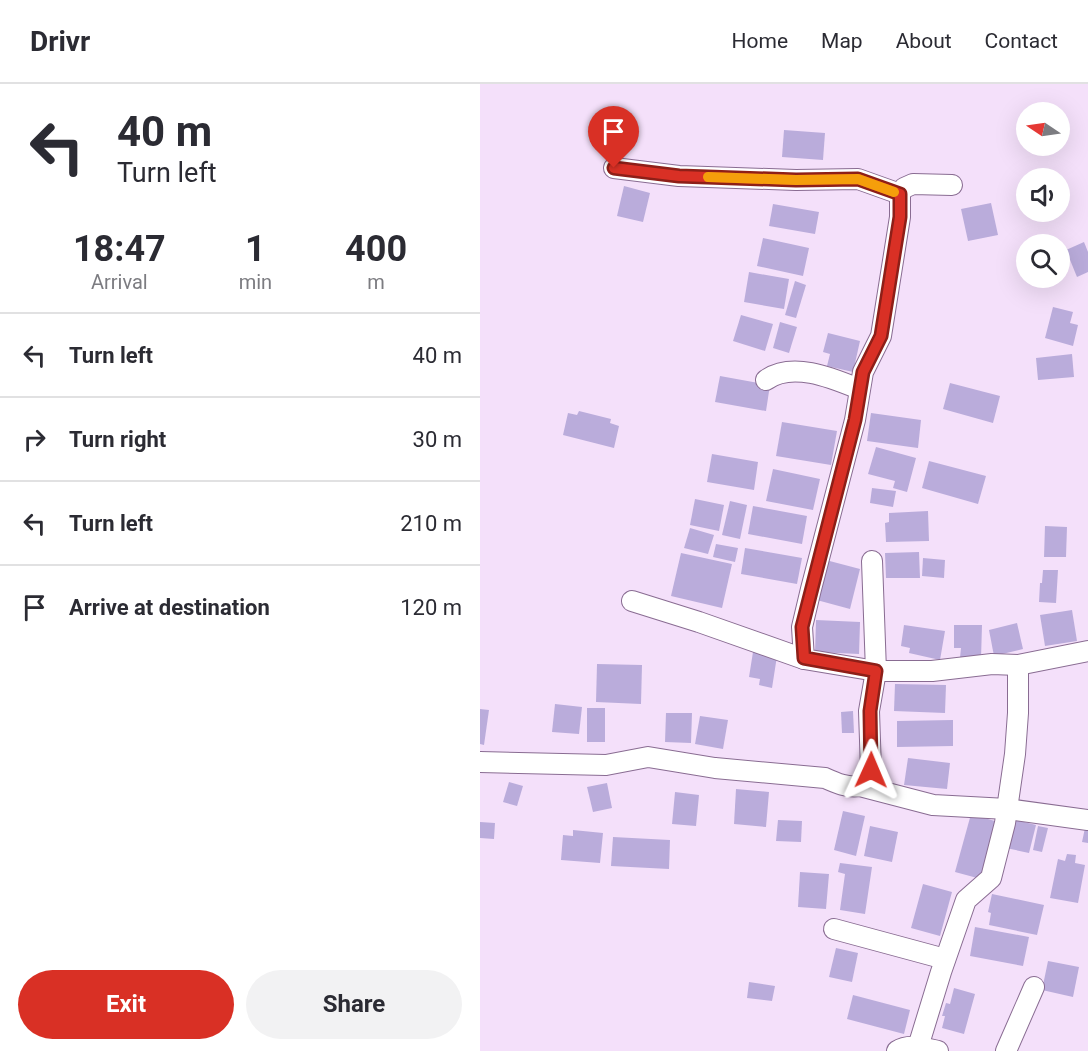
<!DOCTYPE html>
<style>
:root{--surface:#fff;--page:#f2f2f3;--text:#2b2b33;--muted:#7c7c81;--line:#e1e1e2;--accent:#d93025}
body{margin:0;font-family:Roboto,sans-serif;background:var(--page);color:var(--text);height:100vh;display:flex;flex-direction:column;font-size:22px;white-space:nowrap}
*{box-sizing:border-box;margin:0}
p{font-size:20px;color:var(--muted)}
.icon{flex:none;width:33px;height:33px;fill:none;stroke:currentColor;stroke-width:2;stroke-linecap:round;stroke-linejoin:round}
.map{position:relative;flex:1;overflow:hidden}
.panel{display:flex;flex-direction:column;background:var(--surface);width:480px}
.panel>*{flex:none}
.banner{background:#fff;color:var(--text);overflow:hidden}
.needle{width:39px;rotate:283deg}
.fabs{position:absolute;left:536px;top:18px;display:grid;gap:12px}
.fabs a{display:grid;place-items:center;width:54px;height:54px;border-radius:50%;background:var(--surface);box-shadow:0 6px 24px #0002;font-size:30px}
.pin{position:absolute;display:grid;place-items:center;width:51px;height:51px;color:#fff;margin:-62px -26px;border-radius:50% 50% 50% 0;rotate:-45deg;box-shadow:0 0 6px #0007}
.pin .icon{rotate:45deg}
.me{position:absolute;width:66px;margin:-33px;rotate:1deg;stroke-linejoin:round;filter:drop-shadow(0 0 4px #0008)}
.turn{display:flex;align-items:center;gap:21px;height:126px;padding:0 18px;font-size:27px}
.turn .icon{width:78px;height:78px;stroke-width:2.5}
.turn b{display:block;font-size:42px;line-height:51px}
.eta{display:flex;justify-content:space-evenly;align-items:center;height:102px;text-align:center}
.eta b{font-size:36px;font-weight:700;line-height:42px}
.action{display:flex;gap:12px;margin-top:auto;padding:12px 18px}
.action a{flex:1;height:69px;border-radius:36px;background:var(--accent);color:#fff;font-size:24px;font-weight:700;line-height:69px;text-align:center}
.action a+a{background:var(--page);color:var(--text)}
ul{padding:0;list-style:none}
li{display:flex;align-items:center;gap:18px;height:84px;padding:0 18px;border-top:2px solid var(--line)}
li div{flex:1}
li b{display:block;font-size:22px}
li em{font-style:normal}
header{display:flex;align-items:center;gap:36px;box-sizing:border-box;height:84px;padding:0 30px;background:var(--surface);border-bottom:2px solid var(--line)}
header strong{font-size:28px}
nav{display:flex;gap:33px;margin-inline-start:auto;font-size:21px}
main{display:flex;flex:1;min-height:0}
.map>svg:first-child{display:block}
.building{fill:#baacdb}
.lines{fill:none;stroke-linecap:round;stroke-linejoin:round}
.minor-casing{stroke:#896c92;stroke-width:22}
.minor{stroke:#fff;stroke-width:20}
.route-casing{stroke:#8d1f18;stroke-width:15}
.route{stroke:#d93025;stroke-width:10}
.slow{stroke:#f59e0b;stroke-width:10}
</style>
<header>
<strong>Drivr</strong>
<nav><a>Home</a><a>Map</a><a>About</a><a>Contact</a></nav>
</header>
<main>
<section class="panel">
<div class="banner">
<div class="turn"><svg class="icon" aria-label="left" viewBox="0 0 24 24"><path d="M17 20v-9H6M10 6l-5 5 5 5"/></svg><div><b>40 m</b>Turn left</div></div>
</div>
<div class="eta">
<div><b>18:47</b><p>Arrival</p></div>
<div><b>1</b><p>min</p></div>
<div><b>400</b><p>m</p></div>
</div>
<ul>
<li><svg class="icon" aria-label="left" viewBox="0 0 24 24"><path d="M17 20v-9H6M10 6l-5 5 5 5"/></svg><div><b>Turn left</b></div><em>40 m</em></li>
<li><svg class="icon" aria-label="right" viewBox="0 0 24 24"><path d="M7 20v-9h11M14 6l5 5-5 5"/></svg><div><b>Turn right</b></div><em>30 m</em></li>
<li><svg class="icon" aria-label="left" viewBox="0 0 24 24"><path d="M17 20v-9H6M10 6l-5 5 5 5"/></svg><div><b>Turn left</b></div><em>210 m</em></li>
<li><svg class="icon" aria-label="arrive" viewBox="0 0 24 24"><path d="M6 21V4h12l-3 4 3 4H6"/></svg><div><b>Arrive at destination</b></div><em>120 m</em></li>
</ul>
<div class="action"><a>Exit</a><a>Share</a></div>
</section>
<div class="map">
<svg width="608" height="967" viewBox="0 0 608 967">
<rect width="100%" height="100%" fill="#f4e0fa"/>
<g class="building">
<path d="M304,46L345,49L343,76L302,73Z"/>
<path d="M144,102L170,109L163,138L137,132Z"/>
<path d="M511,119L518,151L488,157L481,125Z"/>
<path d="M293,120L339,128L335,150L289,142Z"/>
<path d="M283,154L329,164L323,192L277,182Z"/>
<path d="M604,158L608,168V188L597,193L586,166Z"/>
<path d="M269,188L309,195L304,225L264,218Z"/>
<path d="M315,197L326,201L316,234L305,231Z"/>
<path d="M573,223L593,228L590,239L598,241L593,262L565,254Z"/>
<path d="M261,231L293,240L285,267L253,257Z"/>
<path d="M300,238L317,243L309,269L293,264Z"/>
<path d="M348,249L380,257L373,288L347,282L350,270L343,268Z"/>
<path d="M592,270L594,293L558,296L556,274Z"/>
<path d="M240,292L290,301L286,327L235,318Z"/>
<path d="M470,299L520,312L513,339L463,325Z"/>
<path d="M99,327L131,335L130,339L139,342L134,364L83,351L88,329L97,331Z"/>
<path d="M391,329L441,336L438,364L387,357Z"/>
<path d="M302,338L357,347L351,381L296,372Z"/>
<path d="M396,363L436,374L427,408L413,404L415,397L388,390Z"/>
<path d="M232,370L278,378L274,406L227,398Z"/>
<path d="M449,377L506,392L498,420L442,404Z"/>
<path d="M293,385L340,395L333,426L286,417Z"/>
<path d="M392,404L416,407L413,423L390,419Z"/>
<path d="M215,415L244,421L239,447L210,441Z"/>
<path d="M250,417L267,421L260,455L242,451Z"/>
<path d="M273,422L327,432L322,460L268,450Z"/>
<path d="M448,427L449,457L406,458L405,439L409,438V429Z"/>
<path d="M565,442L587,443L586,473H564Z"/>
<path d="M210,444L234,451L228,470L204,464Z"/>
<path d="M236,460L258,464L255,478L233,473Z"/>
<path d="M265,464L322,474L317,500L261,490Z"/>
<path d="M439,468L440,494H406L405,469Z"/>
<path d="M201,469L252,480L242,524L191,512Z"/>
<path d="M443,474L465,476L464,494L442,492Z"/>
<path d="M342,475L380,485L370,525L333,515Z"/>
<path d="M563,486H578L576,519L559,518L560,499H562Z"/>
<path d="M592,526L597,557L565,562L560,531Z"/>
<path d="M336,536L380,538L379,570L335,568Z"/>
<path d="M537,539L543,565L514,572L509,546Z"/>
<path d="M424,541L465,547L460,576L429,569L430,564L421,562Z"/>
<path d="M474,541H502L501,575L480,574L481,564H474Z"/>
<path d="M273,568L297,572L292,604L279,601L280,595L269,593Z"/>
<path d="M117,580L162,581L161,620L116,618Z"/>
<path d="M415,600L466,601L465,629L414,627Z"/>
<path d="M75,620L102,623L99,650L72,648Z"/>
<rect x="107" y="624" width="18" height="34"/>
<path d="M0,625L9,626L4,661L0,660Z"/>
<path d="M373,627L374,649H362L361,628Z"/>
<path d="M186,629H212L211,659L185,658Z"/>
<path d="M220,632L248,636L243,665L215,660Z"/>
<path d="M473,636V662L417,663V637Z"/>
<path d="M428,674L470,679L467,705L424,701Z"/>
<path d="M29,698L43,702L37,722L23,718Z"/>
<path d="M127,699L132,724L113,728L107,703Z"/>
<path d="M256,705L289,708L286,743L254,740Z"/>
<path d="M195,708L219,711L216,742L192,740Z"/>
<path d="M363,727L385,732L376,772L354,766Z"/>
<path d="M491,730L518,738L501,795L475,788Z"/>
<path d="M532,735L556,741L549,769L526,764Z"/>
<path d="M298,736L322,737L321,758L296,757Z"/>
<path d="M0,738L15,739L14,755L0,754Z"/>
<path d="M390,742L418,748L412,778L384,772Z"/>
<path d="M558,742L568,744L562,768L553,766Z"/>
<path d="M605,744H608V759L602,758Z"/>
<path d="M93,746L123,749L120,779L81,776L83,751L93,752Z"/>
<path d="M133,753L190,756L189,785L131,782Z"/>
<path d="M587,770L596,771L595,779L605,781L598,819L570,814L578,775L585,777Z"/>
<path d="M360,779L392,783L385,830L360,826L365,790L358,788Z"/>
<path d="M320,788L349,790L346,825L318,823Z"/>
<path d="M443,800L472,808L460,852L431,844Z"/>
<path d="M512,810L564,821L557,851L509,841L511,829L508,828Z"/>
<path d="M495,843L549,853L543,882L490,872Z"/>
<path d="M356,864L378,869L372,898L349,893Z"/>
<path d="M568,877L599,883L593,913L562,906Z"/>
<path d="M269,898L295,902L292,917L267,914Z"/>
<path d="M474,904L495,910L484,950L462,944L465,932H462L466,919L470,920Z"/>
<path d="M373,911L430,926L424,950L367,935Z"/>
</g>
<g class="lines">
<defs>
<g id="minor">
<path d="M134,84L199,92L316,96L378,95L420,110"/>
<path d="M472,101L433,100L424,104L420,110V133L401,252L383,288L375,336L331,505L322,543L324,575L396,587H452L512,580L538,581L608,567"/>
<path d="M286,296C312,277 352,294 379,305"/>
<path d="M152,517L219,538L324,575"/>
<path d="M0,678L126,681L168,673L235,684L345,694C356,699 367,704 380,702L453,721L527,725L608,736"/>
<path d="M380,702L391,686L389,627L396,587L392,477"/>
<path d="M354,845L465,875"/>
<path d="M438,963L461,888L486,816L511,794L525,739L535,670L538,629V581"/>
<path d="M417,967C429,959 445,964 458,967"/>
<path d="M526,967L554,903"/>
</g>
</defs>
<use href="#minor" class="minor-casing"/>
<use href="#minor" class="minor"/>
</g>
<g class="lines">
<defs>
<path id="route" d="M134,84L199,92L316,96L378,95L420,110V133L401,252L383,288L375,336L322,543L324,574L396,587L390,627L391,686"/>
</defs>
<use href="#route" class="route-casing"/>
<use href="#route" class="route"/>
<path class="slow" d="M228,93L316,96L378,95L414,108"/>
</g>
</svg>
<div class="fabs">
<a><svg class="needle" viewBox="-14 -14 28 28"><path d="M0-13l5 13h-10z" fill="#e53935"/><path d="M0 13l5-13h-10z" fill="#7c7c81"/></svg></a>
<a><svg class="icon" aria-label="sound" viewBox="0 0 24 24"><path d="M4 9h4l5-4v14l-5-4H4zM17 9q2 3 0 6"/></svg></a>
<a><svg class="icon" aria-label="search" viewBox="0 0 24 24"><circle cx="10" cy="10" r="6"/><path d="M15 15l6 6"/></svg></a>
</div>
<div class="pin" style="left:134px;top:84px;background:#d93025"><svg class="icon" aria-label="arrive" viewBox="0 0 24 24"><path d="M6 21V4h12l-3 4 3 4H6"/></svg></div>
<svg class="me" style="left:391px;top:686px" viewBox="-20 -20 40 40"><path d="M0-17L14 15 0 8-14 15z" fill="#d93025" stroke="#fff" stroke-width="4"/></svg>
</div>
</main>
